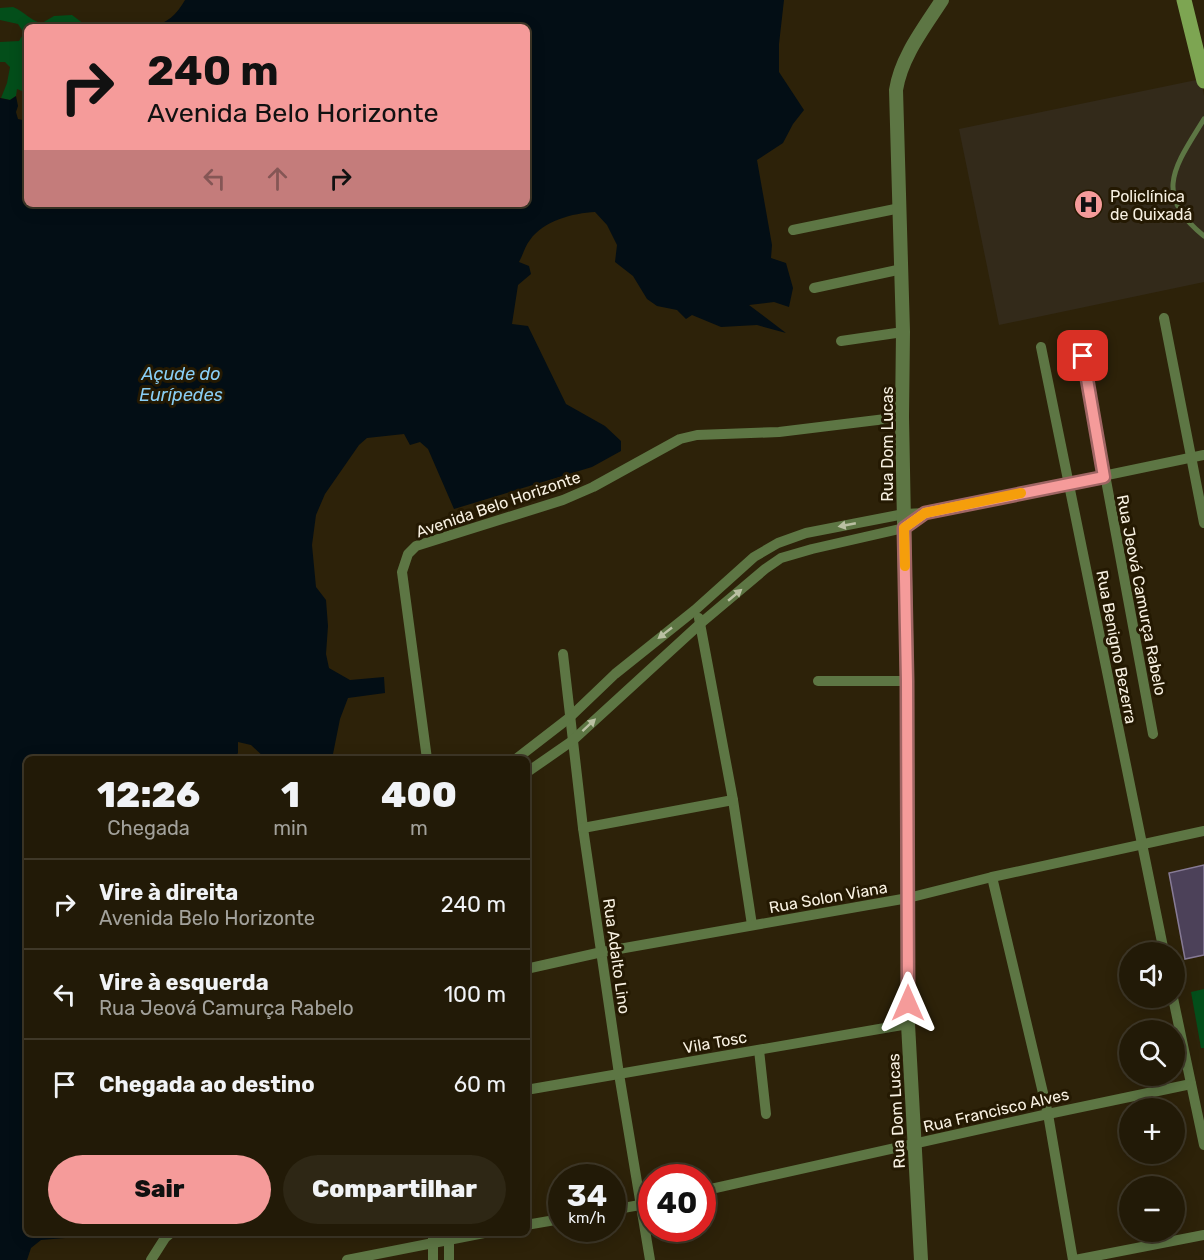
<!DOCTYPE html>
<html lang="pt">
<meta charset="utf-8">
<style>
:root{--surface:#221a07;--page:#2e2715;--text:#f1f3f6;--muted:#a2a19b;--line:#3f3828;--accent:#f59b9a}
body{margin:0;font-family:Rubik,sans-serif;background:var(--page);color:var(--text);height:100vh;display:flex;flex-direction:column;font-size:22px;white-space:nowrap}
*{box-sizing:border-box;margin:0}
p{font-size:20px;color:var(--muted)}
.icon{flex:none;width:33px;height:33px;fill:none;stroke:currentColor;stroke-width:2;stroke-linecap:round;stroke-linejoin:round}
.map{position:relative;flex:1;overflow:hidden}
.panel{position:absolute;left:24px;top:756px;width:506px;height:480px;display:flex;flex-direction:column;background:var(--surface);border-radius:9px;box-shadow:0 3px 15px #0003,0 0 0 2px var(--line)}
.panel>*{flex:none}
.guide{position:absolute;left:24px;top:24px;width:506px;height:183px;border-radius:9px;box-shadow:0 3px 15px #0003,0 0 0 2px var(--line);background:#f59b9a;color:#111;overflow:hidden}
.fabs{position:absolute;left:1119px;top:942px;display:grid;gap:12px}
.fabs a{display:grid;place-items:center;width:66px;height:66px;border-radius:50%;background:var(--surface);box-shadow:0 3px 15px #0003,0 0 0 2px var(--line);font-size:30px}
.speed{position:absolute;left:548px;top:1164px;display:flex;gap:12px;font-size:30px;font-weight:700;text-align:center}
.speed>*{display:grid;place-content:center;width:78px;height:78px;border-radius:50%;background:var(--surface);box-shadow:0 3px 15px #0003,0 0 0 2px var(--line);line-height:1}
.speed small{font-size:15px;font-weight:400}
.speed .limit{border:9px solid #d22;background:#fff;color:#111}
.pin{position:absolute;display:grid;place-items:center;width:51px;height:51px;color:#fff;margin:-26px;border-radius:12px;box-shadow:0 3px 9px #0006}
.me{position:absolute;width:66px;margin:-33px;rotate:0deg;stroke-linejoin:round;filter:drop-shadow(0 0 4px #0008)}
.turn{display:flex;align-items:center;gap:21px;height:126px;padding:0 24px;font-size:27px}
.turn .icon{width:78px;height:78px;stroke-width:2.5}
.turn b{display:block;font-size:42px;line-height:51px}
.lanes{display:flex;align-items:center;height:57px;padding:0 24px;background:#0003;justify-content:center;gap:30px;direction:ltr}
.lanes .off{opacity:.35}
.eta{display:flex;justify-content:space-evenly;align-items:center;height:102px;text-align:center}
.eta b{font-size:36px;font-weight:800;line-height:42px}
.primary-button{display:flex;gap:12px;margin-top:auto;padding:12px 24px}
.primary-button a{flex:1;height:69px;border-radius:36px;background:var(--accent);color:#111;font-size:24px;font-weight:800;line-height:69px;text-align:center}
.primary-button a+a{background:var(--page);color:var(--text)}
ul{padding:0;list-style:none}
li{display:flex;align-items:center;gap:18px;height:90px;padding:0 24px;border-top:2px solid var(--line)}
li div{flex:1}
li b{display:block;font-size:22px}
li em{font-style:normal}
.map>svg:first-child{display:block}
.medical{fill:#332a1a}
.green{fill:#034e1a}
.water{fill:#030e15}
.building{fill:#4c4159;stroke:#877b96;stroke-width:1.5}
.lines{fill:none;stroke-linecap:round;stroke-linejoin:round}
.service{stroke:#5d7644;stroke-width:5}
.minor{stroke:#5d7644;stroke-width:10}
.tertiary{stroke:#5d7644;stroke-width:14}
.secondary{stroke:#7da552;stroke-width:15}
.oneway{fill:#bac0a3}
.route-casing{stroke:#9f6564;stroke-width:15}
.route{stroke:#f59b9a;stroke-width:10}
.slow{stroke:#f59e0b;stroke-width:10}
.labels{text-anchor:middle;stroke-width:6;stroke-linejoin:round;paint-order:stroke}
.poi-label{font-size:16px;fill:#f8f1e2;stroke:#241902;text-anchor:start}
.street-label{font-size:16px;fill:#f8f1e2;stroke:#241902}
.water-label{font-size:18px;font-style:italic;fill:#8acff5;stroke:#241902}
</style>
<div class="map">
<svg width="1204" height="1260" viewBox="0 0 1204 1260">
<rect width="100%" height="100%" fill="#2d2209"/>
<path class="medical" d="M1201,79L1204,96V282L999,325L959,129Z"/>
<g class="green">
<path d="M13,7C24,11 30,21 42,23L54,16L72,15L88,27H27V93L17,89L16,96L10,100L1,98L7,83L10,67L5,62H0V42L19,41L24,33L18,24L0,20V8Z"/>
<path d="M1204,989V1048H1201L1191,992Z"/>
</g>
<path class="water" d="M185,0H784L779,44V72L804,110L793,124L783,143L757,160L772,245L771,258L786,263L793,288L789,307L774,302L749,305L786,333L757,325L721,327L692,315L686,319L677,310L657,306L647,299L633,276L615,262L617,245L607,225L595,212C573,213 543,221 530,240C525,246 523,255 519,262L529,266L531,274L518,285L512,324L528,326L566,404L605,426L621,441V451L592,467L454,509L428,449L420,442L410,445L404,434L367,438L359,445L325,494L316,515L312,545L316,587L326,600L328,626L326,654L329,668L350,680L384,677L385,693L348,698L340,719L332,759H266L251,745L238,742V753L234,759H27V1233H95L77,1237L41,1240L31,1248L27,1260H0V98L10,100L16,96L18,106L16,112L18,119L27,121V204H526V27H150C167,24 177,14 185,0Z"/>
<path class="building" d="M1204,865V955L1185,959L1169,873Z"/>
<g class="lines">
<path class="service" d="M1204,119C1176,165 1151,194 1204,236"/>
<g class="minor">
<path d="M793,230L900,208"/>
<path d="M814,288L902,269"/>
<path d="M1164,318L1204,523"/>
<path d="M841,341L903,332"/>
<path d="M1041,347L1164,952"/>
<path d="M1083,356L1153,734"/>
<path d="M699,618L733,800L752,925"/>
<path d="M563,654L583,828L619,1074L650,1260"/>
<path d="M818,681H907"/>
<path d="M427,759L402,572L408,554L416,546L563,500L593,487L680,439L697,435L779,432L902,417"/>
<path d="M516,759L569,718L615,674L695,610L754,557L778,543L806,533L904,514L925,513L1204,455"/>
<path d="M526,773L572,741L701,623L765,569L781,558L812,549L904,528L925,513"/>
<path d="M583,828L733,800"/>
<path d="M992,877L1048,1114L1073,1260"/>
<path d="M526,969L602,952L908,898L992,877L1204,831"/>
<path d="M1173,998L1204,1145"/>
<path d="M759,1050L766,1114"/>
<path d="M526,1090L908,1024"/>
<path d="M702,1191L1048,1114L1191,1084"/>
<path d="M612,1210L651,1203"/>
<path d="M526,1225L561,1219"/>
<path d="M433,1233V1260"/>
<path d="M449,1233V1260"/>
<path d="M151,1260L165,1238L171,1233"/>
<path d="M347,1260L484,1233"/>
<path d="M1075,1260L1204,1235"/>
</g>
<path class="tertiary" d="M921,1260L908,1024L907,681L902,417L903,332L896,90C901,57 924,28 942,0"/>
<path class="secondary" d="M1184,0L1204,81"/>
</g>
<defs><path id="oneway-solid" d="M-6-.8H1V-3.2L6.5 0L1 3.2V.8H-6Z" transform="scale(1.5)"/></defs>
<g class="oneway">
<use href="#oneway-solid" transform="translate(847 525) rotate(169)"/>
<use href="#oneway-solid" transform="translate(735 595) rotate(-40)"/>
<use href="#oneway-solid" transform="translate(665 633) rotate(142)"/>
<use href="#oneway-solid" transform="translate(589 725) rotate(-43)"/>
</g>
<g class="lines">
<defs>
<path id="route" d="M908,1003L907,681L904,528L925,513L1104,477L1083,356"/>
</defs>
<use href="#route" class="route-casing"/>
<use href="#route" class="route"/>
<path class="slow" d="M905,566L904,528L925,513L1021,493"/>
</g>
<defs>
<symbol id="hospital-disc" viewBox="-11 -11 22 22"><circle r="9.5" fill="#f59b9a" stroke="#241902"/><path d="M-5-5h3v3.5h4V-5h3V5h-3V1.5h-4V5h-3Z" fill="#111"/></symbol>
</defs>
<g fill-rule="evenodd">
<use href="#hospital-disc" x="1072" y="188" width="33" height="33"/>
</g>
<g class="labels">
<g class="poi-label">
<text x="1110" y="202">Policlínica<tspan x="1110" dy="18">de Quixadá</tspan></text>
</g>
<g class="street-label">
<text transform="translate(887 444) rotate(-90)" y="6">Rua Dom Lucas</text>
<text transform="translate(498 504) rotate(-19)" y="6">Avenida Belo Horizonte</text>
<text transform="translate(1142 595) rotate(79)" y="6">Rua Jeová Camurça Rabelo</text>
<text transform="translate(1117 647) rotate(79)" y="6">Rua Benigno Bezerra</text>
<text transform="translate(828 897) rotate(-10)" y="6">Rua Solon Viana</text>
<text transform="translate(617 956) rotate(82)" y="6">Rua Adalto Lino</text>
<text transform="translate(715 1042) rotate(-10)" y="6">Vila Tosc</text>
<text transform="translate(996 1110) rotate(-13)" y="6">Rua Francisco Alves</text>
<text transform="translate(896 1111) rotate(-93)" y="6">Rua Dom Lucas</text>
</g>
<g class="water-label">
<text x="181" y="380">Açude do<tspan x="181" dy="21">Eurípedes</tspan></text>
</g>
</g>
</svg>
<div class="fabs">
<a><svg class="icon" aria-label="sound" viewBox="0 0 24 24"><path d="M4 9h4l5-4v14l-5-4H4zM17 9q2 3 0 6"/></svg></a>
<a><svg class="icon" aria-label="search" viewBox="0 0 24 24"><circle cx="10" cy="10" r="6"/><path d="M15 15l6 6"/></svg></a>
<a>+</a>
<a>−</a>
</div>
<div class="speed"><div>34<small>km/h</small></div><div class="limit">40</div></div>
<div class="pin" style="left:1083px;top:356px;background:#d93025"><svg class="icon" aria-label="arrive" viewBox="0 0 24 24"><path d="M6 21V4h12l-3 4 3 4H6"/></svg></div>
<svg class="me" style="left:908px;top:1003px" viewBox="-20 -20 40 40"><path d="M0-17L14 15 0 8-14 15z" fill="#f59b9a" stroke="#fff" stroke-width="4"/></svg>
<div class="guide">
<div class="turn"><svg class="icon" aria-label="right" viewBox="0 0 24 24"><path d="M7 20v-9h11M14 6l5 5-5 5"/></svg><div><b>240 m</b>Avenida Belo Horizonte</div></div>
<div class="lanes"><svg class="icon off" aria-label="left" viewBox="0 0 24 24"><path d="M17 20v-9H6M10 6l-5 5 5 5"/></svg><svg class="icon off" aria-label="ahead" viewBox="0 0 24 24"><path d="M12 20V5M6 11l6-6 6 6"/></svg><svg class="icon" aria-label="right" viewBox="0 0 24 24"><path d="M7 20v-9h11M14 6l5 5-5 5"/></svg></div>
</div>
<section class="panel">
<div class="eta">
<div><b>12:26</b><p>Chegada</p></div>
<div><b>1</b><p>min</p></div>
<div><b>400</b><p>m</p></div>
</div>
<ul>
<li><svg class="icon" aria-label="right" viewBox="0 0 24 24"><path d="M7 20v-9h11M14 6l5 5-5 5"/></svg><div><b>Vire à direita</b><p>Avenida Belo Horizonte</p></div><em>240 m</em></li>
<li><svg class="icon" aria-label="left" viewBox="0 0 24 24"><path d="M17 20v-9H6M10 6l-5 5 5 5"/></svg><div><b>Vire à esquerda</b><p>Rua Jeová Camurça Rabelo</p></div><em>100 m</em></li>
<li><svg class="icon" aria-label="arrive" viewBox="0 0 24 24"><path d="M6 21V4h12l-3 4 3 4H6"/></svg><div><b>Chegada ao destino</b></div><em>60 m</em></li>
</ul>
<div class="primary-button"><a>Sair</a><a>Compartilhar</a></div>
</section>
</div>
